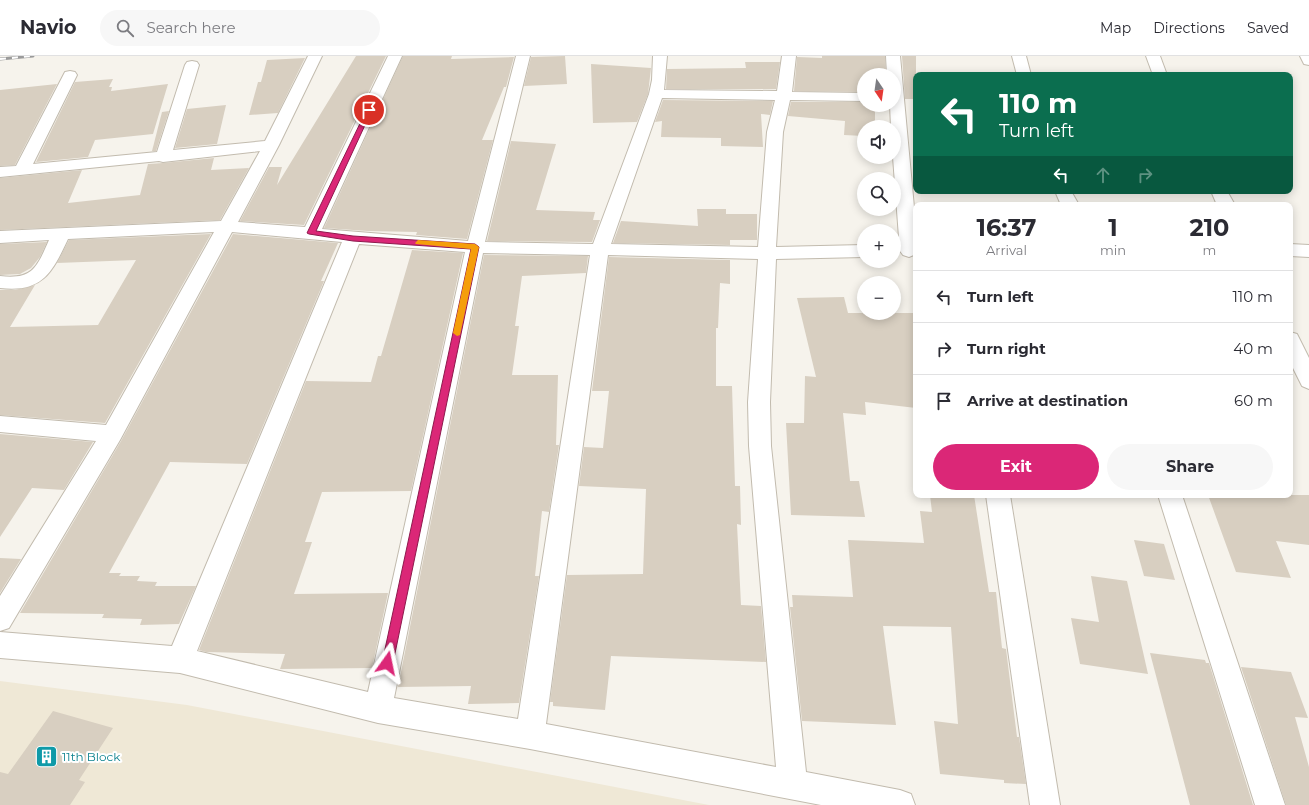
<!DOCTYPE html>
<meta charset="utf-8">
<style>
:root{--surface:#fff;--page:#f7f7f7;--text:#2b2b33;--muted:#7c7c81;--line:#e1e1e2;--accent:#db2777}
body{margin:0;font-family:Montserrat,sans-serif;background:var(--page);color:var(--text);height:100vh;display:flex;flex-direction:column;font-size:15px;white-space:nowrap}
*{box-sizing:border-box;margin:0}
p{font-size:13px;color:var(--muted)}
.icon{flex:none;width:22px;height:22px;fill:none;stroke:currentColor;stroke-width:2;stroke-linecap:round;stroke-linejoin:round}
.map{position:relative;flex:1;overflow:hidden}
.sheet{position:absolute;left:913px;top:146px;width:380px;height:296px;display:flex;flex-direction:column;background:var(--surface);border-radius:8px;box-shadow:0 2px 10px #0003}
.sheet>*{flex:none}
.hud{position:absolute;left:913px;top:16px;width:380px;height:122px;border-radius:8px;box-shadow:0 2px 10px #0003;background:#0b6e4f;color:#fff;overflow:hidden}
.needle{width:26px;rotate:167deg}
.controls{position:absolute;left:857px;top:12px;display:grid;gap:8px}
.controls a{display:grid;place-items:center;width:44px;height:44px;border-radius:50%;background:var(--surface);box-shadow:0 2px 10px #0003;font-size:20px}
.pin{position:absolute;display:grid;place-items:center;width:34px;height:34px;color:#fff;margin:-17px;border:2px solid #fff;border-radius:50%;box-shadow:0 1px 4px #0007}
.me{position:absolute;width:44px;margin:-22px;rotate:12deg;stroke-linejoin:round;filter:drop-shadow(0 0 3px #0008)}
.turn{display:flex;align-items:center;gap:14px;height:84px;padding:0 20px;font-size:18px}
.turn .icon{width:52px;height:52px;stroke-width:2.5}
.turn b{display:block;font-size:28px;line-height:34px}
.lanes{display:flex;align-items:center;height:38px;padding:0 20px;background:#0003;justify-content:center;gap:20px;direction:ltr}
.lanes .off{opacity:.35}
.eta{display:flex;justify-content:space-evenly;align-items:center;height:68px;text-align:center}
.eta b{font-size:24px;font-weight:700;line-height:28px}
.action{display:flex;gap:8px;margin-top:auto;padding:8px 20px}
.action a{flex:1;height:46px;border-radius:24px;background:var(--accent);color:#fff;font-size:16px;font-weight:700;line-height:46px;text-align:center}
.action a+a{background:var(--page);color:var(--text)}
ul{padding:0;list-style:none}
li{display:flex;align-items:center;gap:12px;height:52px;padding:0 20px;border-top:1px solid var(--line)}
li div{flex:1}
li b{display:block;font-size:15px}
li em{font-style:normal}
header{display:flex;align-items:center;gap:24px;box-sizing:border-box;height:56px;padding:0 20px;background:var(--surface);border-bottom:1px solid var(--line)}
header strong{font-size:19px}
nav{display:flex;gap:22px;margin-inline-start:auto;font-size:14px}
.search{width:280px;height:36px;background:var(--page);display:flex;align-items:center;gap:10px;box-sizing:border-box;padding:0 14px;border-radius:22px;color:var(--muted);font-size:15px}
.map>svg:first-child{display:block}
.education{fill:#efe8d6}
.building{fill:#d8cfc1}
.lines{fill:none;stroke-linecap:round;stroke-linejoin:round}
.minor-casing{stroke:#c2bbae;stroke-width:2}
.minor{fill:#fff;fill-rule:evenodd}
.rail-casing{stroke:#9a9a9a;stroke-width:3}
.rail{stroke:#fff;stroke-width:2;stroke-dasharray:6;stroke-linecap:butt}
.route{fill:#db2777;stroke:#8e194d}
.slow{fill:#f59e0b}
.labels{text-anchor:middle;stroke-width:4;stroke-linejoin:round;paint-order:stroke}
.near-culture-label{font-size:12px;fill:#0d838f;stroke:#fff;text-anchor:start}
</style>
<header>
<strong>Navio</strong>
<div class="search"><svg class="icon" aria-label="search" viewBox="0 0 24 24"><circle cx="10" cy="10" r="6"/><path d="M15 15l6 6"/></svg>Search here</div>
<nav><a>Map</a><a>Directions</a><a>Saved</a></nav>
</header>
<div class="map">
<svg width="1309" height="749" viewBox="0 0 1309 749">
<rect width="100%" height="100%" fill="#f6f3ec"/>
<path class="education" d="M0,625L187,649L709,749H0Z"/>
<g class="building">
<path d="M356,0H386L304,169L240,165L269,111H282L277,129Z"/>
<path d="M403,0H452L451,3L514,1L506,31H504L482,84H493L467,183L416,179L417,176L368,175L324,172Z"/>
<path d="M565,0L567,28L524,30L531,1Z"/>
<path d="M822,0H885L886,19H864V36L794,35L797,1L822,2Z"/>
<path d="M902,0H916V43H905Z"/>
<path d="M305,2L278,57L249,59L258,26H261L267,4Z"/>
<path d="M745,6H780L776,33H666L667,13L746,12Z"/>
<path d="M591,8L651,12L648,38L637,66L593,67Z"/>
<path d="M113,23L109,31H112L111,35L168,28L153,78L95,84L88,101L36,106L75,26Z"/>
<path d="M57,28L15,109L0,110V34Z"/>
<path d="M663,44L773,45L770,59L761,58L763,91L721,90V82L661,81L662,65L655,66Z"/>
<path d="M791,46H864V49H875V71H864V80L844,79L845,65L788,60Z"/>
<path d="M226,49L217,88L175,92L187,53Z"/>
<path d="M169,55L156,95H152L162,56Z"/>
<path d="M511,85L556,88L536,154L595,156L593,164H600L592,186L487,185Z"/>
<path d="M214,102L211,114L249,112L220,164L0,174V122L82,114L68,147L140,139L148,108L163,107Z"/>
<path d="M697,153H726V158H757V184H730V189L613,187L621,165L698,170Z"/>
<path d="M211,178L105,367L0,359V234H15L35,229L10,271L98,269L136,204L57,207L69,184Z"/>
<path d="M233,178L338,187L321,225H324L247,408L170,406L109,517H121L119,520H140L137,525L157,526L155,530H196L179,568L140,569L142,563L102,562L104,558L20,557L121,385Z"/>
<path d="M47,186L40,201L31,212L20,218L0,219V188Z"/>
<path d="M412,194L463,197L411,435L322,436L305,486H312L294,538L388,537L372,612L280,613L285,598L206,596L199,594L306,325L371,326L378,300H381Z"/>
<path d="M484,199L588,200L586,217L522,220L515,270H519L512,319H558L556,389H559L549,456L542,455L535,520H539L519,647L468,648L471,630L398,631Z"/>
<path d="M609,201L730,204V228L720,227L718,272H716V330H732L735,430H740L741,469L737,468L741,549L761,550L766,606L611,600L605,654L553,650V646H550L567,519L643,518L646,433L579,430L584,391L603,392L609,335H592Z"/>
<path d="M844,241L848,257H916V352L865,346L866,359L843,357L850,425H859L865,461L791,459L786,367H804L805,320L816,321L797,242Z"/>
<path d="M0,378L93,386L64,434L32,432L0,481Z"/>
<path d="M930,439H974L989,536H996L1002,592L1006,593L1017,681H1019L1026,728L1004,727V724L940,718L934,665L958,668L951,571L883,570L896,669L802,665L790,551H793L792,539L853,541L848,484L924,487L920,455L932,456Z"/>
<path d="M1208,439H1309V489L1276,485L1291,522L1236,516Z"/>
<path d="M1134,484L1164,488L1175,524L1144,520Z"/>
<path d="M0,502L21,503L0,537Z"/>
<path d="M1091,520L1127,525L1148,618L1080,608L1071,562L1099,566Z"/>
<path d="M1150,597L1205,604L1206,607H1209L1253,749H1190Z"/>
<path d="M1241,611L1291,616L1308,662L1295,661L1309,711V749H1286Z"/>
<path d="M53,655L113,672L79,724L85,726L70,749H0V716L8,718Z"/>
</g>
<g class="lines">
<defs>
<g id="minor">
<path d="M308,0H322L279,89L238,166L305,171L388,0H402L322,173L468,185L516,0H530L485,186L593,188L649,38L652,24L653,0H667L664,34L777,35L782,0H796L792,36L864,37V45L790,44L783,76L776,191L864,189V201L776,203L770,346L771,390L806,716L900,734L911,738L915,749H821L530,693L378,667L180,617L0,602V576L172,590L342,186L232,176L120,384L9,572L0,575V540L96,385L0,376V360L106,369L214,176L68,183C52,217 42,237 0,232V220C33,224 37,211 49,184L0,187V175L221,165L260,95L163,106L159,105L0,121V111L16,110L65,16L70,15L75,16L77,19L33,108L157,96L185,9L187,6L192,5L197,6L199,9L173,94L265,85ZM662,42L775,44L767,76L758,191L611,188ZM359,188L465,196L368,636L197,595ZM483,197L590,199L518,663L394,642ZM608,199L758,203L748,346L749,390L776,711L546,668Z"/>
<path d="M886,0H900L916,173V198L909,201L903,199L900,195L893,101L894,71H891L890,49H894V19H887Z"/>
<path d="M1012,0H1026L1031,19H1017Z"/>
<path d="M1146,0H1160L1167,19H1153Z"/>
<path d="M1300,0H1309V9L1304,8Z"/>
<path d="M1055,135H1071L1079,149H1061Z"/>
<path d="M1211,135H1227L1235,149H1217Z"/>
<path d="M1290,188L1309,189V201L1290,200Z"/>
<path d="M1290,276L1297,278L1309,302V333L1302,330L1290,306Z"/>
<path d="M986,439H1010L1060,749H1030Z"/>
<path d="M1158,439H1182L1285,749H1255Z"/>
</g>
</defs>
<use href="#minor" class="minor-casing"/>
<use href="#minor" class="minor"/>
<defs>
<path id="rail" d="M0,3L33,0"/>
</defs>
<use href="#rail" class="rail-casing"/>
<use href="#rail" class="rail"/>
</g>
<path class="route" d="M367,53L372,54L316,175L353,180L475,188L479,191L393,607L391,611L387,613L383,611L382,607L471,193L353,185L309,178L307,177Z"/>
<path class="slow" d="M418,184L475,188L479,191L460,279L457,280L453,277L471,193L416,188L415,187Z"/>
<defs>
<symbol id="building-square" viewBox="-11 -11 22 22"><rect x="-9" y="-9" width="18" height="18" rx="4" fill="#0f9aa8" stroke="#fff"/><path d="M-4-6H4V6H1V3H-1V6H-4ZM-2.5-4.3h1.7v1.8h-1.7ZM.8-4.3h1.7v1.8H.8ZM-2.5-1h1.7V.8h-1.7ZM.8-1h1.7V.8H.8Z" fill="#fff"/></symbol>
</defs>
<g fill-rule="evenodd">
<use href="#building-square" x="34" y="688" width="25" height="25"/>
</g>
<g class="labels">
<g class="near-culture-label">
<text x="62" y="705">11th Block</text>
</g>
</g>
</svg>
<div class="controls">
<a><svg class="needle" viewBox="-14 -14 28 28"><path d="M0-13l5 13h-10z" fill="#e53935"/><path d="M0 13l5-13h-10z" fill="#7c7c81"/></svg></a>
<a><svg class="icon" aria-label="sound" viewBox="0 0 24 24"><path d="M4 9h4l5-4v14l-5-4H4zM17 9q2 3 0 6"/></svg></a>
<a><svg class="icon" aria-label="search" viewBox="0 0 24 24"><circle cx="10" cy="10" r="6"/><path d="M15 15l6 6"/></svg></a>
<a>+</a>
<a>−</a>
</div>
<div class="pin" style="left:369px;top:54px;background:#d93025"><svg class="icon" aria-label="arrive" viewBox="0 0 24 24"><path d="M6 21V4h12l-3 4 3 4H6"/></svg></div>
<svg class="me" style="left:387px;top:607px" viewBox="-20 -20 40 40"><path d="M0-17L14 15 0 8-14 15z" fill="#db2777" stroke="#fff" stroke-width="4"/></svg>
<div class="hud">
<div class="turn"><svg class="icon" aria-label="left" viewBox="0 0 24 24"><path d="M17 20v-9H6M10 6l-5 5 5 5"/></svg><div><b>110 m</b>Turn left</div></div>
<div class="lanes"><svg class="icon" aria-label="left" viewBox="0 0 24 24"><path d="M17 20v-9H6M10 6l-5 5 5 5"/></svg><svg class="icon off" aria-label="ahead" viewBox="0 0 24 24"><path d="M12 20V5M6 11l6-6 6 6"/></svg><svg class="icon off" aria-label="right" viewBox="0 0 24 24"><path d="M7 20v-9h11M14 6l5 5-5 5"/></svg></div>
</div>
<section class="sheet">
<div class="eta">
<div><b>16:37</b><p>Arrival</p></div>
<div><b>1</b><p>min</p></div>
<div><b>210</b><p>m</p></div>
</div>
<ul>
<li><svg class="icon" aria-label="left" viewBox="0 0 24 24"><path d="M17 20v-9H6M10 6l-5 5 5 5"/></svg><div><b>Turn left</b></div><em>110 m</em></li>
<li><svg class="icon" aria-label="right" viewBox="0 0 24 24"><path d="M7 20v-9h11M14 6l5 5-5 5"/></svg><div><b>Turn right</b></div><em>40 m</em></li>
<li><svg class="icon" aria-label="arrive" viewBox="0 0 24 24"><path d="M6 21V4h12l-3 4 3 4H6"/></svg><div><b>Arrive at destination</b></div><em>60 m</em></li>
</ul>
<div class="action"><a>Exit</a><a>Share</a></div>
</section>
</div>
